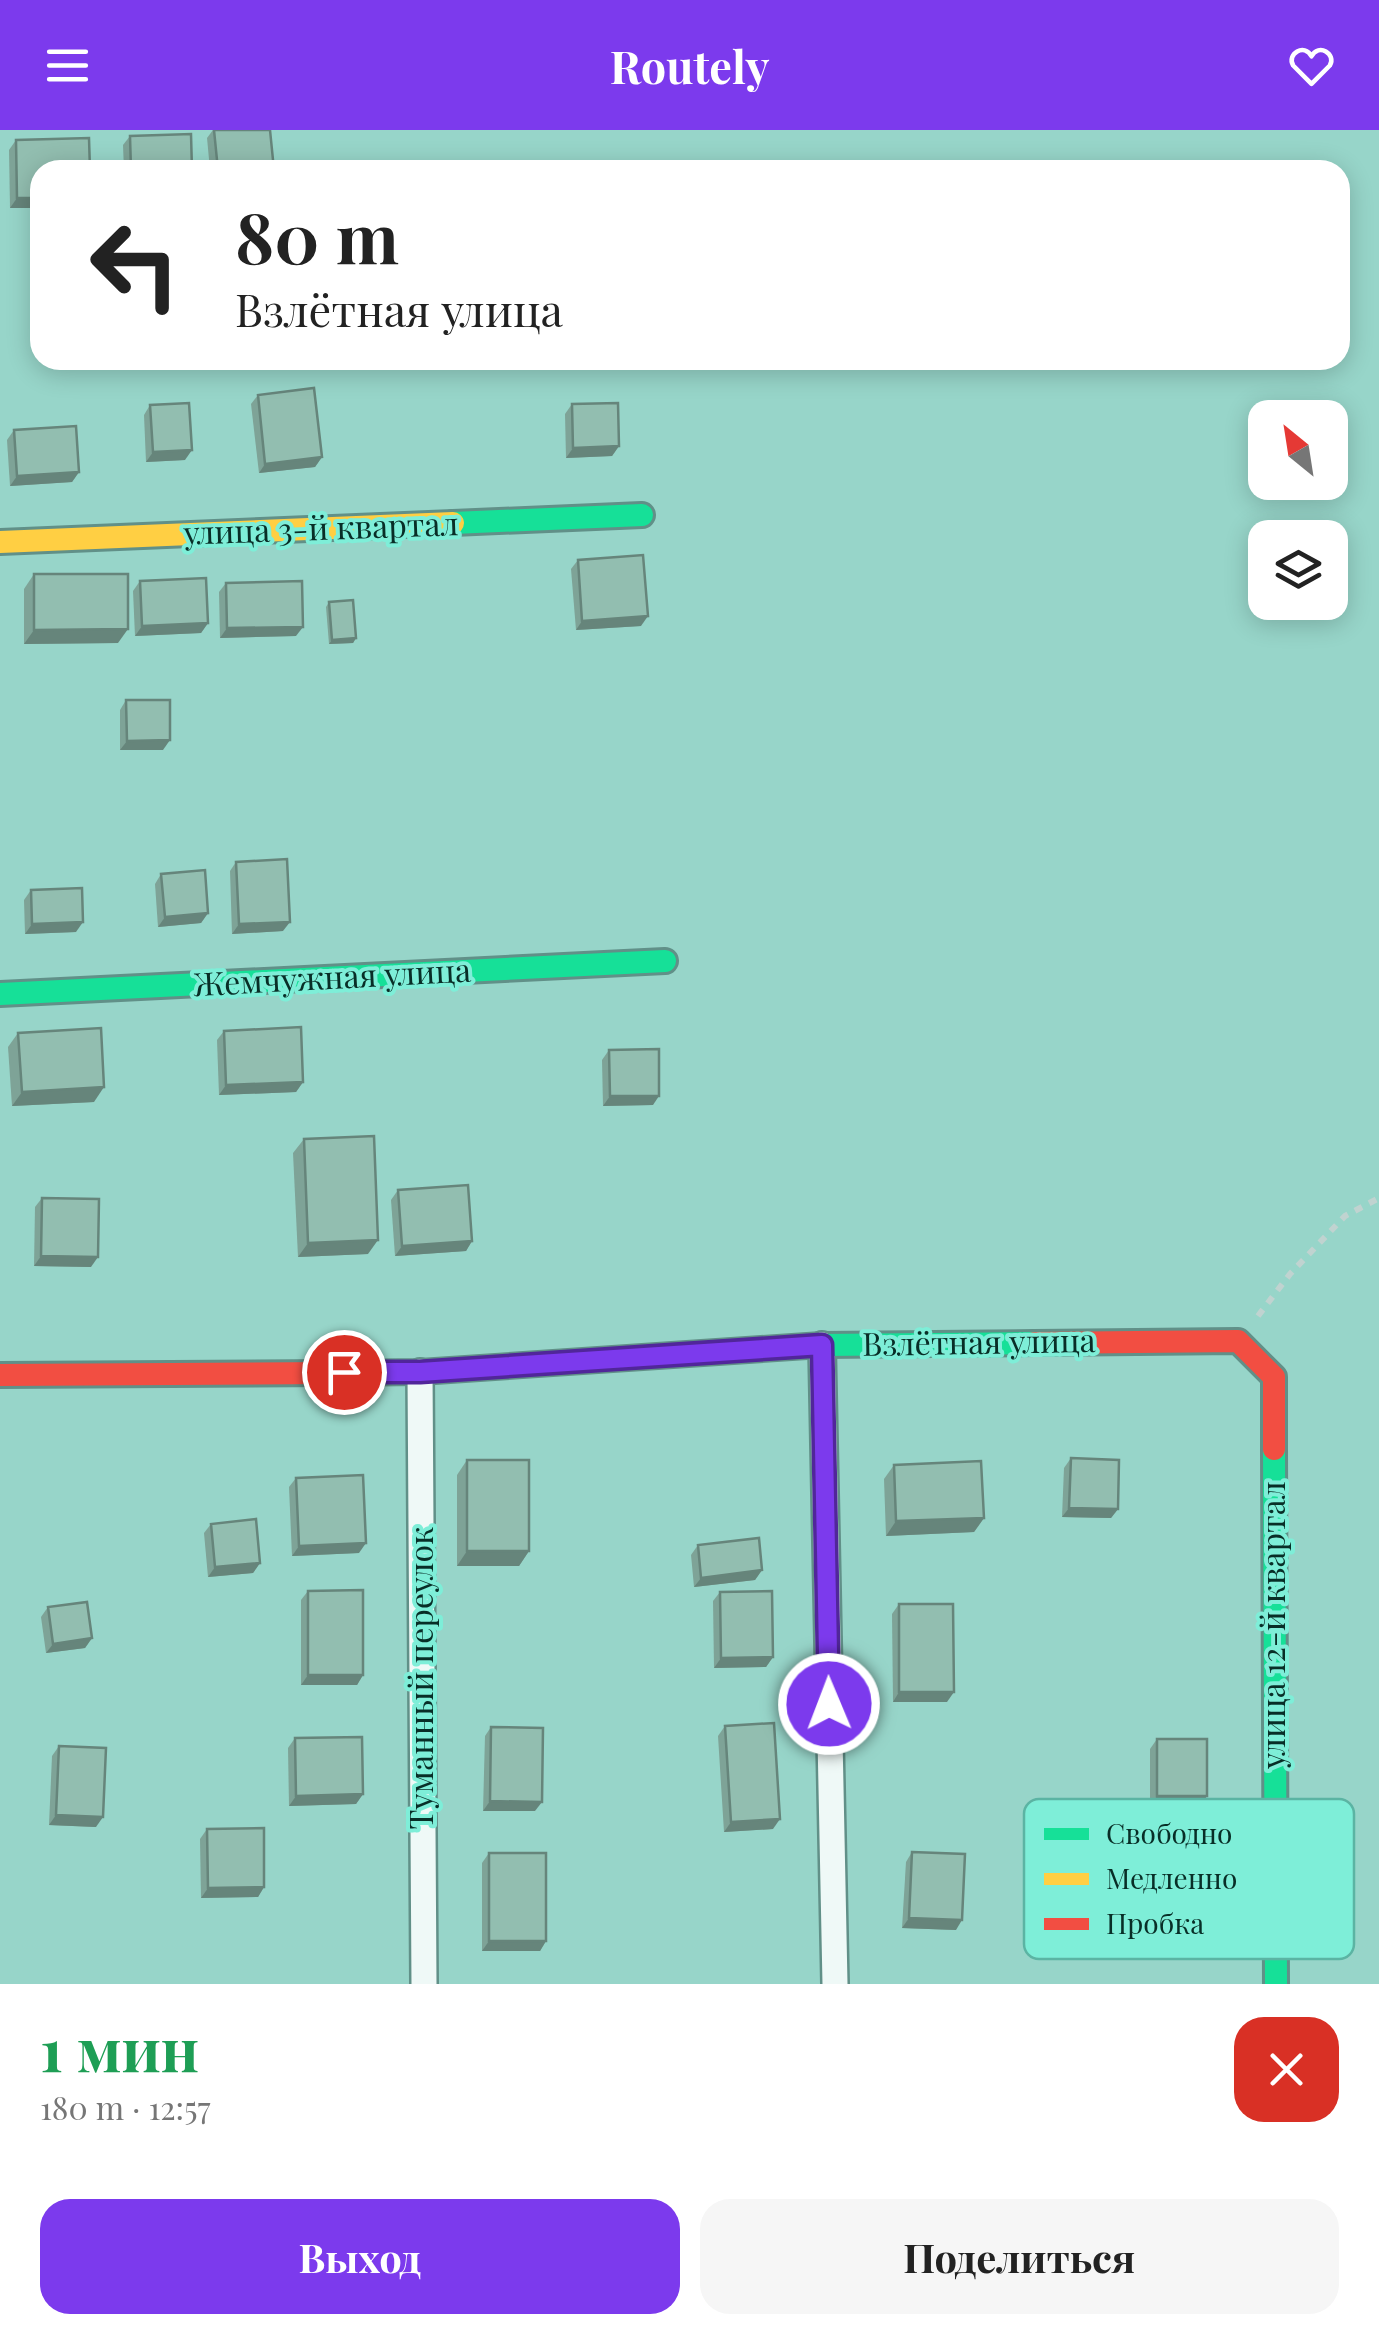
<!DOCTYPE html>
<html lang="ru">
<meta charset="utf-8">
<style>
:root{--surface:#fff;--page:#f6f6f6;--text:#222;--muted:#767676;--accent:#7c3aed}
body{margin:0;font-family:"Playfair Display",serif;background:var(--page);color:var(--text);height:100vh;display:flex;flex-direction:column;font-size:38px;white-space:nowrap}
*{box-sizing:border-box;margin:0}
p{font-size:32px;color:var(--muted)}
.icon{flex:none;width:55px;height:55px;fill:none;stroke:currentColor;stroke-width:2;stroke-linecap:round;stroke-linejoin:round}
.map{position:relative;height:1854px;overflow:hidden}
.details{display:flex;flex-direction:column;background:var(--surface);flex:1}
.details>*{flex:none}
.hud{position:absolute;left:30px;top:30px;width:1320px;height:210px;border-radius:30px;box-shadow:0 5px 25px #0003;background:#fff;color:var(--text);overflow:hidden}
.needle{width:65px;rotate:330deg}
.buttons{position:absolute;left:1248px;top:270px;display:grid;gap:20px}
.buttons a{display:grid;place-items:center;width:100px;height:100px;border-radius:20px;background:var(--surface);box-shadow:0 5px 25px #0003;font-size:50px}
.pin{position:absolute;display:grid;place-items:center;width:85px;height:85px;color:#fff;margin:-42px;border:5px solid #fff;border-radius:50%;box-shadow:0 2px 10px #0007}
.me{position:absolute;width:110px;margin:-55px;rotate:359deg;stroke-linejoin:round;filter:drop-shadow(0 0 8px #0008)}
.turn{display:flex;align-items:center;gap:35px;height:210px;padding:0 40px;font-size:45px}
.turn .icon{width:130px;height:130px;stroke-width:2.5}
.turn b{display:block;font-size:70px;line-height:85px}
.round{display:grid;place-items:center;flex:none;width:105px;height:105px;border-radius:30px;background:var(--page)}
.overview{display:flex;align-items:center;justify-content:space-between;height:170px;padding:0 40px}
h1{font-size:60px;font-weight:700;line-height:75px;color:#1e9e55}
.action{display:flex;gap:20px;margin-top:auto;padding:20px 40px}
.action a{flex:1;height:115px;border-radius:30px;background:var(--accent);color:#fff;font-size:40px;font-weight:700;line-height:115px;text-align:center}
.action a+a{background:var(--page);color:var(--text)}
header{display:flex;justify-content:space-between;align-items:center;height:130px;padding:0 40px;background:var(--accent);color:#fff;font-size:45px;font-weight:700}
.map>svg:first-child{display:block}
.lines{fill:none;stroke-linecap:round;stroke-linejoin:round}
.street-casing{stroke:#619088;stroke-width:30}
.fast-casing{stroke:#619088;stroke-width:28}
.slow-casing{stroke:#619088;stroke-width:28}
.jam-casing{stroke:#619088;stroke-width:28}
.path{stroke:#c0d3d0;stroke-width:6;stroke-dasharray:8 8;stroke-linecap:butt}
.street{stroke:#eff9f7;stroke-width:25}
.fast{stroke:#16e098;stroke-width:22}
.slow{stroke:#ffcf43;stroke-width:22}
.jam{stroke:#f24e42;stroke-width:22}
.wall{fill:#7ea397}
.shaded-wall{fill:#66857b}
.building{fill:#92beb0;stroke:#66857b;stroke-width:2.5}
.route-casing{stroke:#51269a;stroke-width:25}
.route{stroke:#7c3aed;stroke-width:18}
.labels{text-anchor:middle;stroke-width:8;stroke-linejoin:round;paint-order:stroke}
.street-label{font-size:32px;fill:#082e27;stroke:#7eeed8}
.key{fill:#7eeed8;stroke:#5bb4a3;stroke-width:2.5}
.key-label{font-size:28px;fill:#082e27}
</style>
<header><svg class="icon" aria-label="menu" viewBox="0 0 24 24"><path d="M4 6h16M4 12h16M4 18h16"/></svg>Routely<svg class="icon" aria-label="heart" viewBox="0 0 24 24"><path d="M12 20l-8-8c-3-5 5-10 8-4 3-6 11-1 8 4z"/></svg></header>
<div class="map">
<svg width="1379" height="1854" viewBox="0 0 1379 1854">
<rect width="100%" height="100%" fill="#97d5c9"/>
<g class="lines">
<defs>
<g id="street">
<path d="M822,1215L835,1854"/>
<path d="M420,1242L424,1854"/>
</g>
<g id="fast">
<path d="M453,393L642,385"/>
<path d="M0,864L665,831"/>
<path d="M334,1243L420,1242L822,1215L1035,1213"/>
<path d="M1274,1319L1276,1854"/>
</g>
<path id="slow" d="M0,412L453,393"/>
<g id="jam">
<path d="M1035,1213L1238,1211L1274,1247V1319"/>
<path d="M0,1245L334,1243"/>
</g>
</defs>
<use href="#street" class="street-casing"/>
<use href="#fast" class="fast-casing"/>
<use href="#slow" class="slow-casing"/>
<use href="#jam" class="jam-casing"/>
<path class="path" d="M1258,1186L1290,1144L1345,1086L1379,1068"/>
<use href="#street" class="street"/>
<use href="#fast" class="fast"/>
<use href="#slow" class="slow"/>
<use href="#jam" class="jam"/>
</g>
<g class="wall">
<path d="M213,0H270L274,40H210L207,8Z"/>
<path d="M130,6L192,40H124L123,15Z"/>
<path d="M16,10L40,40V78H10L9,20Z"/>
<path d="M258,265L322,327L315,337L259,343L251,274Z"/>
<path d="M572,274L619,316L612,326L566,328L565,284Z"/>
<path d="M150,275L185,330L146,332L144,285Z"/>
<path d="M14,300L79,342L72,352L10,356L7,310Z"/>
<path d="M578,430L641,496L576,500L571,439Z"/>
<path d="M34,444L118,513L24,514V459Z"/>
<path d="M140,451L208,493L201,503L135,506L133,461Z"/>
<path d="M226,453L296,506L220,508L219,462Z"/>
<path d="M329,472L356,508L353,513L329,514L326,477Z"/>
<path d="M126,570L163,620H120V580Z"/>
<path d="M236,732L283,801L232,804L230,741Z"/>
<path d="M161,744L208,783L201,793L158,797L155,754Z"/>
<path d="M31,760L76,802L25,804L24,770Z"/>
<path d="M224,901L303,952L296,962L219,965L217,910Z"/>
<path d="M18,903L94,972L12,976L8,917Z"/>
<path d="M609,920L653,975L603,976L602,930Z"/>
<path d="M304,1009L368,1124L298,1127L293,1023Z"/>
<path d="M398,1060L472,1111L466,1121L395,1126L391,1070Z"/>
<path d="M42,1068L91,1137L34,1136L35,1077Z"/>
<path d="M1071,1328L1118,1379L1111,1388L1062,1387L1064,1338Z"/>
<path d="M467,1330L529,1421L519,1436H457V1345Z"/>
<path d="M894,1335L984,1388L974,1402L886,1406L884,1349Z"/>
<path d="M296,1348L359,1423L292,1426L289,1357Z"/>
<path d="M211,1394L260,1433L253,1443L208,1447L204,1403Z"/>
<path d="M698,1415L762,1440L755,1450L694,1457L691,1425Z"/>
<path d="M308,1461L363,1545L357,1555H301V1470Z"/>
<path d="M720,1462L773,1527L766,1537L714,1538L713,1471Z"/>
<path d="M899,1474L947,1572H893L892,1484Z"/>
<path d="M48,1477L92,1508L85,1518L46,1523L41,1487Z"/>
<path d="M725,1596L773,1699L724,1702L718,1606Z"/>
<path d="M491,1597L535,1681H483L485,1606Z"/>
<path d="M295,1608L363,1664L356,1674L289,1676L288,1618Z"/>
<path d="M1157,1609L1207,1666L1200,1676H1150V1619Z"/>
<path d="M59,1616L96,1697L49,1695L52,1626Z"/>
<path d="M207,1699L264,1757L258,1767L201,1768L200,1709Z"/>
<path d="M912,1722L956,1800L902,1798L906,1732Z"/>
<path d="M489,1723L546,1811L540,1821H482V1733Z"/>
<path d="M1142,1775L1174,1802L1171,1807L1140,1808L1138,1780Z"/>
</g>
<g class="shaded-wall">
<path d="M17,68H40V78H10Z"/>
<path d="M619,316L612,326L566,328L573,318Z"/>
<path d="M192,320L185,330L146,332L153,322Z"/>
<path d="M322,327L315,337L259,343L265,334Z"/>
<path d="M79,342L72,352L10,356L17,346Z"/>
<path d="M648,486L641,496L576,500L582,491Z"/>
<path d="M208,493L201,503L135,506L142,496Z"/>
<path d="M303,497L296,506L220,508L227,498Z"/>
<path d="M128,499L118,513L24,514L34,500Z"/>
<path d="M356,508L353,513L329,514L332,510Z"/>
<path d="M170,610L163,620H120L127,611Z"/>
<path d="M208,783L201,793L158,797L165,787Z"/>
<path d="M83,792L76,802L25,804L32,794Z"/>
<path d="M290,792L283,801L232,804L239,794Z"/>
<path d="M303,952L296,962L219,965L226,955Z"/>
<path d="M104,957L94,972L12,976L22,962Z"/>
<path d="M610,966H659L653,975L603,976Z"/>
<path d="M378,1110L368,1124L298,1127L308,1113Z"/>
<path d="M472,1111L466,1121L395,1126L402,1116Z"/>
<path d="M41,1126L98,1127L91,1137L34,1136Z"/>
<path d="M1069,1378L1118,1379L1111,1388L1062,1387Z"/>
<path d="M984,1388L974,1402L886,1406L896,1391Z"/>
<path d="M366,1413L359,1423L292,1426L299,1416Z"/>
<path d="M467,1421H529L519,1436H457Z"/>
<path d="M260,1433L253,1443L208,1447L215,1437Z"/>
<path d="M762,1440L755,1450L694,1457L701,1448Z"/>
<path d="M92,1508L85,1518L46,1523L53,1514Z"/>
<path d="M773,1527L766,1537L714,1538L721,1528Z"/>
<path d="M308,1545H363L357,1555H301Z"/>
<path d="M899,1562H954L947,1572H893Z"/>
<path d="M363,1664L356,1674L289,1676L296,1666Z"/>
<path d="M1157,1666H1207L1200,1676H1150Z"/>
<path d="M490,1671L542,1672L535,1681H483Z"/>
<path d="M56,1685L103,1687L96,1697L49,1695Z"/>
<path d="M780,1689L773,1699L724,1702L731,1692Z"/>
<path d="M264,1757L258,1767L201,1768L208,1758Z"/>
<path d="M909,1788L962,1790L956,1800L902,1798Z"/>
<path d="M1174,1802L1171,1807L1140,1808L1143,1803Z"/>
<path d="M489,1811H546L540,1821H482Z"/>
</g>
<g class="building">
<path d="M214,0H270L274,40H218Z"/>
<path d="M191,4L192,40H131L130,6Z"/>
<path d="M89,8L90,40H40V68H17L16,10Z"/>
<path d="M314,258L322,327L265,334L258,265Z"/>
<path d="M189,273L192,320L153,322L150,275Z"/>
<path d="M618,273L619,316L573,318L572,274Z"/>
<path d="M76,296L79,342L17,346L14,300Z"/>
<path d="M643,425L648,486L582,491L578,430Z"/>
<path d="M34,444H128V499L34,500Z"/>
<path d="M206,448L208,493L142,496L140,451Z"/>
<path d="M302,451L303,497L227,498L226,453Z"/>
<path d="M353,470L356,508L332,510L329,472Z"/>
<path d="M126,570H170V610L127,611Z"/>
<path d="M287,729L290,792L239,794L236,732Z"/>
<path d="M205,740L208,783L165,787L161,744Z"/>
<path d="M82,758L83,792L32,794L31,760Z"/>
<path d="M301,897L303,952L226,955L224,901Z"/>
<path d="M101,898L104,957L22,962L18,903Z"/>
<path d="M659,919V966H610L609,920Z"/>
<path d="M374,1006L378,1110L308,1113L304,1009Z"/>
<path d="M468,1055L472,1111L402,1116L398,1060Z"/>
<path d="M42,1068L99,1069L98,1127L41,1126Z"/>
<path d="M1071,1328L1119,1330L1118,1379L1069,1378Z"/>
<rect x="467" y="1330" width="62" height="91"/>
<path d="M981,1331L984,1388L896,1391L894,1335Z"/>
<path d="M363,1345L366,1413L299,1416L296,1348Z"/>
<path d="M256,1389L260,1433L215,1437L211,1394Z"/>
<path d="M759,1408L762,1440L701,1448L698,1415Z"/>
<path d="M363,1460V1545H308V1461Z"/>
<path d="M772,1461L773,1527L721,1528L720,1462Z"/>
<path d="M87,1472L92,1508L53,1514L48,1477Z"/>
<path d="M899,1474H953L954,1562H899Z"/>
<path d="M774,1593L780,1689L731,1692L725,1596Z"/>
<path d="M491,1597L543,1598L542,1672L490,1671Z"/>
<path d="M362,1607L363,1664L296,1666L295,1608Z"/>
<rect x="1157" y="1609" width="50" height="57"/>
<path d="M59,1616L106,1618L103,1687L56,1685Z"/>
<path d="M264,1698V1757L208,1758L207,1699Z"/>
<path d="M912,1722L965,1724L962,1790L909,1788Z"/>
<rect x="489" y="1723" width="57" height="88"/>
</g>
<g class="lines">
<defs>
<path id="route" d="M344,1242H420L822,1215L829,1574"/>
</defs>
<use href="#route" class="route-casing"/>
<use href="#route" class="route"/>
</g>
<g class="labels">
<g class="street-label">
<text transform="translate(321 399) rotate(-2)" y="11">улица 3-й квартал</text>
<text transform="translate(332 848) rotate(-3)" y="11">Жемчужная улица</text>
<text transform="translate(979 1213) rotate(-1)" y="11">Взлётная улица</text>
<text transform="translate(1274 1495) rotate(-90)" y="11">улица 12-й квартал</text>
<text transform="translate(422 1548) rotate(-90)" y="11">Туманный переулок</text>
</g>
</g>
<rect x="1024" y="1669" width="330" height="160" rx="15" class="key"/>
<rect x="1044" y="1698" width="45" height="12" fill="#16e098"/>
<rect x="1044" y="1743" width="45" height="12" fill="#ffcf43"/>
<rect x="1044" y="1788" width="45" height="12" fill="#f24e42"/>
<g class="key-label">
<text x="1106" y="1714">Свободно</text>
<text x="1106" y="1759">Медленно</text>
<text x="1106" y="1804">Пробка</text>
</g>
</svg>
<div class="buttons">
<a><svg class="needle" viewBox="-14 -14 28 28"><path d="M0-13l5 13h-10z" fill="#e53935"/><path d="M0 13l5-13h-10z" fill="#767676"/></svg></a>
<a><svg class="icon" aria-label="layers" viewBox="0 0 24 24"><path d="M12 4l9 5-9 5-9-5zM3 14l9 5 9-5"/></svg></a>
</div>
<div class="pin" style="left:344px;top:1242px;background:#d93025"><svg class="icon" aria-label="arrive" viewBox="0 0 24 24"><path d="M6 21V4h12l-3 4 3 4H6"/></svg></div>
<svg class="me" style="left:829px;top:1574px" viewBox="-20 -20 40 40"><circle r="17" fill="#7c3aed" stroke="#fff" stroke-width="3"/><path d="M0-11L8 9 0 5-8 9z" fill="#fff"/></svg>
<div class="hud">
<div class="turn"><svg class="icon" aria-label="left" viewBox="0 0 24 24"><path d="M17 20v-9H6M10 6l-5 5 5 5"/></svg><div><b>80 m</b>Взлётная улица</div></div>
</div>
</div>
<section class="details">
<div class="overview"><div><h1>1 мин</h1><p>180 m · 12:57</p></div><a class="round" style="background:#d93025;color:#fff"><svg class="icon" aria-label="close" viewBox="0 0 24 24"><path d="M6 6l12 12M18 6L6 18"/></svg></a></div>
<div class="action"><a>Выход</a><a>Поделиться</a></div>
</section>
